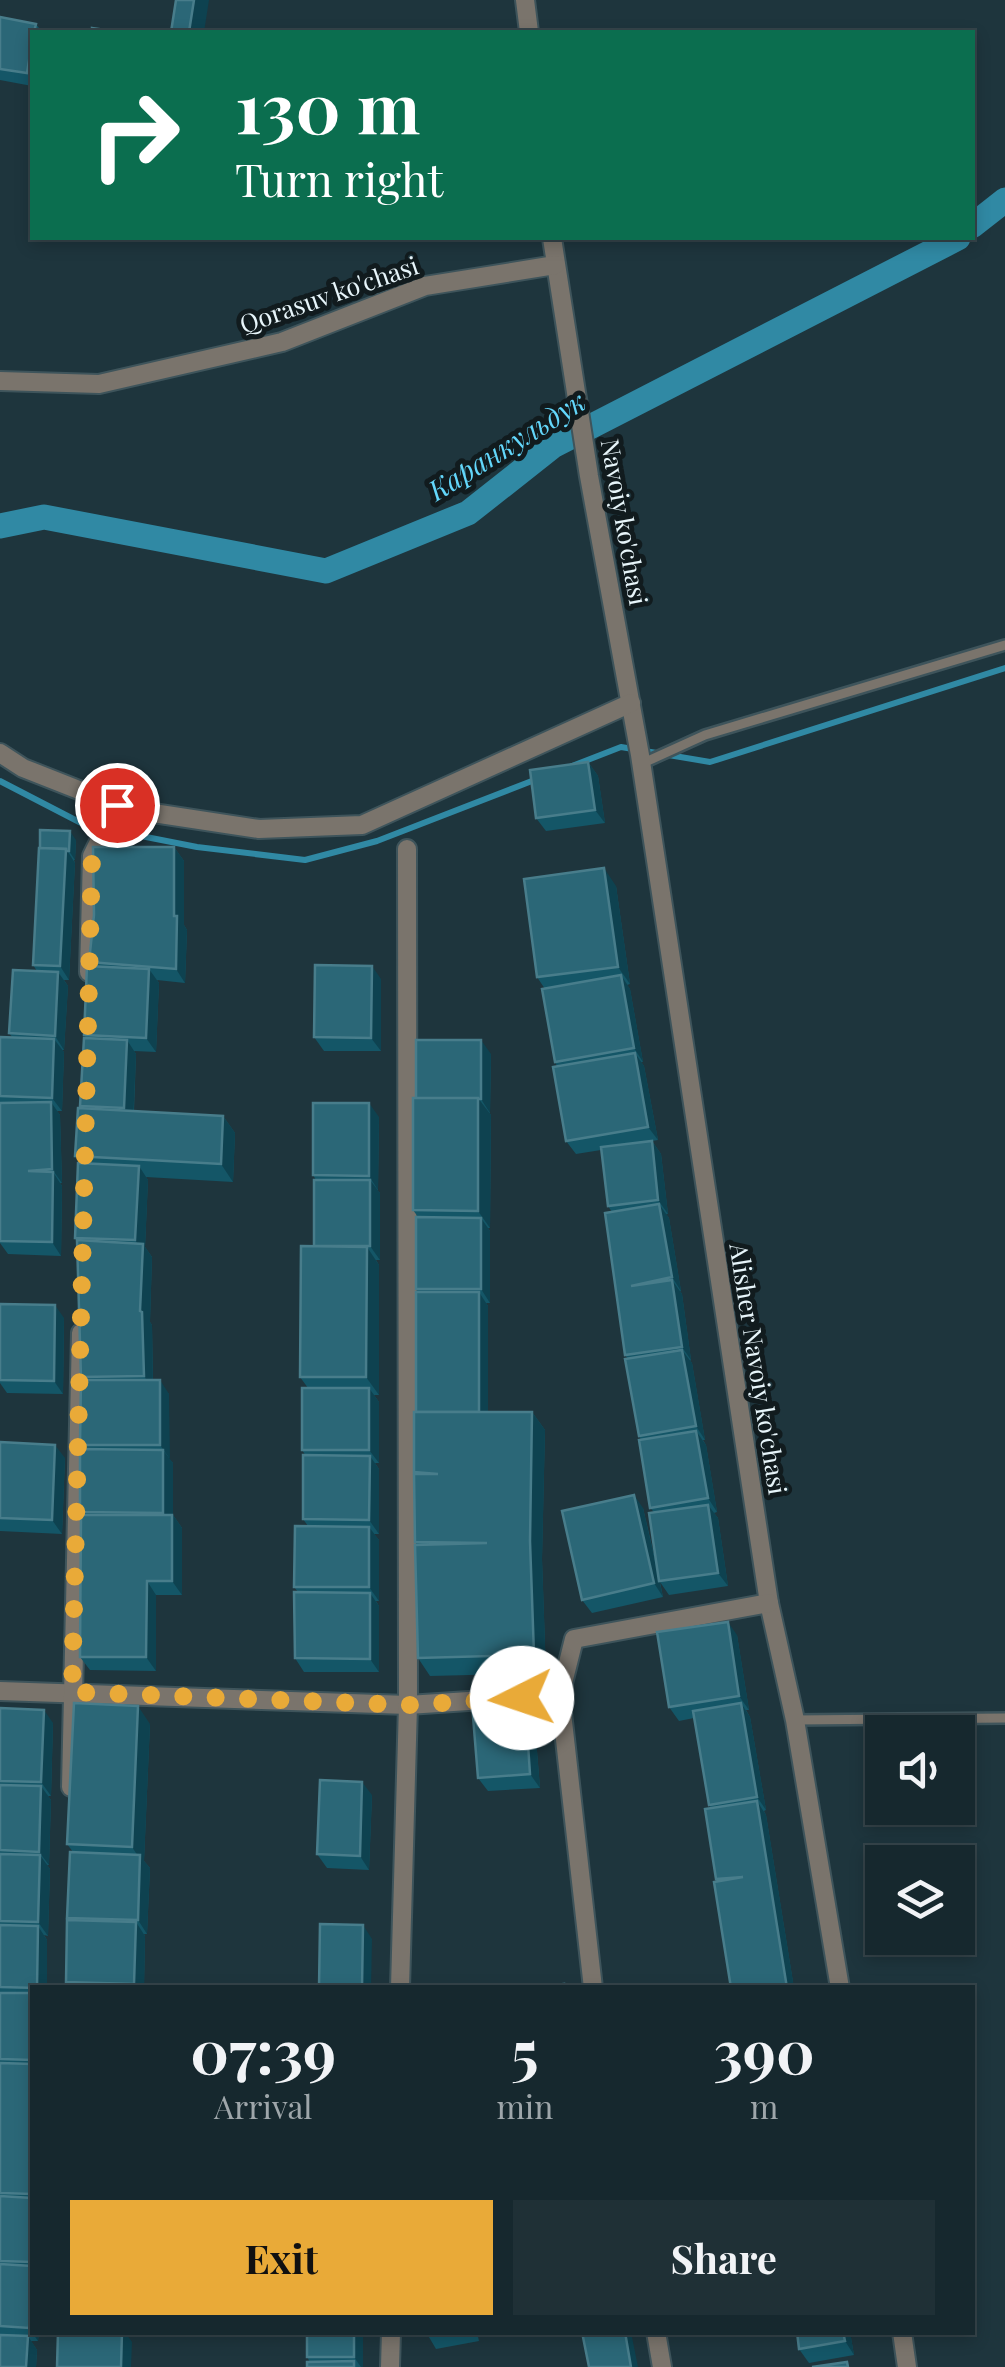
<!DOCTYPE html>
<meta charset="utf-8">
<style>
:root{--surface:#16282e;--page:#1f3036;--text:#f1f3f6;--muted:#9ea6aa;--line:#35444a;--accent:#e9aa38}
body{margin:0;font-family:"Playfair Display",serif;background:var(--page);color:var(--text);height:100vh;display:flex;flex-direction:column;font-size:38px;white-space:nowrap}
*{box-sizing:border-box;margin:0}
p{font-size:32px;color:var(--muted)}
.icon{flex:none;width:55px;height:55px;fill:none;stroke:currentColor;stroke-width:2;stroke-linecap:round;stroke-linejoin:round}
.map{position:relative;flex:1;overflow:hidden}
.panel{position:absolute;left:30px;top:1985px;width:945px;height:350px;display:flex;flex-direction:column;background:var(--surface);border-radius:0px;box-shadow:0 5px 15px #0003,0 0 0 2px var(--line)}
.panel>*{flex:none}
.banner{position:absolute;left:30px;top:30px;width:945px;height:210px;border-radius:0px;box-shadow:0 5px 15px #0003,0 0 0 2px var(--line);background:#0b6e4f;color:#fff;overflow:hidden}
.controls{position:absolute;left:865px;top:1715px;display:grid;gap:20px}
.controls a{display:grid;place-items:center;width:110px;height:110px;border-radius:0px;background:var(--surface);box-shadow:0 5px 15px #0003,0 0 0 2px var(--line);font-size:50px}
.pin{position:absolute;display:grid;place-items:center;width:85px;height:85px;color:#fff;margin:-42px;border:5px solid #fff;border-radius:50%;box-shadow:0 2px 10px #0007}
.me{position:absolute;width:110px;margin:-55px;rotate:266deg;stroke-linejoin:round;filter:drop-shadow(0 0 8px #0008)}
.turn{display:flex;align-items:center;gap:35px;height:210px;padding:0 40px;font-size:45px}
.turn .icon{width:130px;height:130px;stroke-width:2.5}
.turn b{display:block;font-size:70px;line-height:85px}
.eta{display:flex;justify-content:space-evenly;align-items:center;height:170px;text-align:center}
.eta b{font-size:60px;font-weight:700;line-height:70px}
.action{display:flex;gap:20px;margin-top:auto;padding:20px 40px}
.action a{flex:1;height:115px;border-radius:0px;background:var(--accent);color:#111;font-size:40px;font-weight:700;line-height:115px;text-align:center}
.action a+a{background:var(--page);color:var(--text)}
.map>svg:first-child{display:block}
.lines{fill:none;stroke-linecap:round;stroke-linejoin:round}
.stream{stroke:#3089a4;stroke-width:6}
.canal{stroke:#3089a4;stroke-width:25}
.service-casing{stroke:#3e545b;stroke-width:14}
.minor-casing{stroke:#3e545b;stroke-width:22}
.service{stroke:#7a746c;stroke-width:9}
.minor{stroke:#7a746c;stroke-width:18}
.wall{fill:#145667}
.shaded-wall{fill:#0e4250}
.building{fill:#2b6777;stroke:#487d8b;stroke-width:2.5}
.route{stroke:#e9aa38;stroke-width:18;stroke-dasharray:0 32.4}
.labels{text-anchor:middle;stroke-width:10;stroke-linejoin:round;paint-order:stroke}
.street-label{font-size:25px;fill:#e7f5fa;stroke:#111b1e}
.water-label{font-size:28px;font-style:italic;fill:#63d7fb;stroke:#111b1e}
</style>
<div class="map">
<svg width="1005" height="2367" viewBox="0 0 1005 2367">
<rect width="100%" height="100%" fill="#1e353d"/>
<g class="lines">
<g class="stream">
<path d="M572,766L621,747L710,762L1005,668"/>
<path d="M0,781L85,825L197,847L305,860L377,841L537,779"/>
</g>
<g class="canal">
<path d="M972,226L1005,200"/>
<path d="M0,526L44,517L326,571L468,513L553,446L958,238"/>
</g>
<defs>
<g id="service">
<path d="M641,764L705,735L1005,645"/>
<path d="M795,1720L1005,1718"/>
</g>
<g id="minor">
<path d="M525,0L529,32"/>
<path d="M552,238L589,476L640,755L769,1603L795,1720L840,1988"/>
<path d="M0,381L99,384L282,342L425,286L555,265"/>
<path d="M0,753L23,768L127,809L259,829L362,825L631,703"/>
<path d="M89,972L92,856L117,805"/>
<path d="M0,1691L408,1705L560,1695"/>
<path d="M71,1787L81,1333"/>
<path d="M400,1988L408,1705L407,849"/>
<path d="M593,1988L560,1695L574,1639L769,1603"/>
<path d="M656,2332L662,2367"/>
<path d="M902,2332L907,2367"/>
<path d="M390,2367L391,2332"/>
</g>
</defs>
<use href="#service" class="service-casing"/>
<use href="#minor" class="minor-casing"/>
<use href="#service" class="service"/>
<use href="#minor" class="minor"/>
</g>
<g class="wall">
<path d="M0,17L36,24L42,32H32V86L0,80Z"/>
<path d="M588,762L598,776L605,823L546,831L536,818Z"/>
<path d="M40,830L76,840L75,860H74L75,863L69,980H64L68,986L64,1050H62L64,1052L62,1111H57L60,1115L62,1183H60L62,1186L61,1256L8,1254L0,1243V1037H12L9,1033L37,971L33,965Z"/>
<path d="M174,847L184,861V925L187,930L185,983L157,980L159,983L156,1052L134,1051L136,1054L134,1111L223,1116L235,1133L233,1182L146,1177L148,1180L145,1247L152,1257L150,1322L152,1325L153,1380L169,1394V1459L173,1463V1515L182,1528V1595H156V1671L90,1670L80,1657L82,1515L80,1512L84,1449L80,1445L83,1380L81,1377L77,1241L75,1238L80,1163L75,1156L82,1108L80,1106L86,1038L84,1035L92,967L89,962Z"/>
<path d="M616,886L630,984L627,985L630,989L643,1062H641L644,1066L658,1140L652,1141L661,1154L668,1214H666L669,1218L681,1291H680L682,1294L691,1360L690,1361L692,1363L705,1440H703L706,1445L717,1512L714,1513L718,1518L728,1586L669,1595L660,1582L663,1597L592,1613L582,1600L643,1508L659,1576L654,1512L650,1508L641,1440L639,1436L628,1359L625,1355L612,1212L608,1206L601,1150L576,1154L566,1141L557,1066L555,1062L545,989L537,977Z"/>
<path d="M381,979V1051H324L314,1037Z"/>
<path d="M491,1054L490,1113H489L491,1115L490,1228H488L490,1231V1303H486L488,1306V1412H532L545,1430L542,1559L546,1673L430,1676L418,1658L417,1545L415,1542V1474L414,1472L418,1292L416,1289L418,1217L413,1210L416,1098Z"/>
<path d="M379,1117L378,1190H377L380,1193V1260H376L379,1265V1395H374L379,1402V1463H375L379,1469V1534H374L379,1540V1601H376L379,1606V1672H304L295,1658L298,1592L294,1587L308,1526L303,1519L306,1456L302,1450L308,1388L300,1377L314,1246L316,1180L313,1175Z"/>
<path d="M0,1304L64,1318L63,1394L7,1393L0,1383Z"/>
<path d="M0,1442L65,1458L62,1534L0,1531Z"/>
<path d="M737,1635L749,1710H746L750,1717L766,1810L764,1811L766,1815L794,1988H731L718,1881L716,1879L711,1808L709,1805L694,1718L679,1721L669,1707Z"/>
<path d="M0,1708L53,1723L51,1796H48L51,1800L49,1865H47L50,1869L48,1936L44,1935L47,1940V1988H32V2332H39L38,2341H31L37,2350L36,2367H0Z"/>
<path d="M534,1714L540,1788L488,1791L478,1778Z"/>
<path d="M150,1724L144,1861L150,1868L147,1934H144L145,1936L144,1988H66L68,1986L66,1982L69,1920L67,1918L73,1852L67,1844Z"/>
<path d="M372,1795L369,1870L327,1868L317,1854Z"/>
<path d="M307,2332H363V2367H307L310,2362L307,2357Z"/>
<path d="M426,2332H477L479,2341L436,2349Z"/>
<path d="M850,2332L854,2355L809,2363L799,2349Z"/>
</g>
<g class="shaded-wall">
<path d="M194,0H209L204,32H189Z"/>
<path d="M32,42V81L27,73Z"/>
<path d="M588,762L598,776L605,823L595,810Z"/>
<path d="M70,831L76,840L75,860L69,851Z"/>
<path d="M174,847L184,861V925L187,930L185,983L176,969Z"/>
<path d="M66,849L75,863L69,980L60,966Z"/>
<path d="M604,868L616,886L630,984L618,967Z"/>
<path d="M372,966L381,979V1051L371,1038Z"/>
<path d="M149,969L159,983L156,1052L146,1038Z"/>
<path d="M58,972L68,986L64,1050L55,1036Z"/>
<path d="M621,975L630,989L643,1062L634,1048Z"/>
<path d="M54,1039L64,1052L62,1111L52,1098Z"/>
<path d="M127,1040L136,1054L133,1122L124,1108Z"/>
<path d="M481,1040L491,1054L490,1113L481,1099Z"/>
<path d="M635,1053L644,1066L658,1140L648,1127Z"/>
<path d="M478,1098L491,1115L490,1228L478,1211Z"/>
<path d="M51,1102L60,1115L62,1183L52,1169Z"/>
<path d="M369,1103L379,1117L378,1190L369,1176Z"/>
<path d="M223,1116L235,1133L233,1182L221,1164Z"/>
<path d="M652,1141L661,1154L668,1214L658,1200Z"/>
<path d="M139,1166L148,1180L145,1247L152,1257L150,1322L152,1325L153,1390L144,1376L140,1311L143,1251L135,1240Z"/>
<path d="M53,1172L62,1186L61,1256L52,1242Z"/>
<path d="M370,1180L380,1193V1260L370,1246Z"/>
<path d="M659,1204L669,1218L681,1291L672,1277Z"/>
<path d="M481,1218L490,1231V1303L481,1289Z"/>
<path d="M367,1247L379,1265V1395L366,1377Z"/>
<path d="M672,1280L682,1294L691,1360L682,1347Z"/>
<path d="M479,1292L488,1306V1427L479,1413Z"/>
<path d="M55,1305L64,1318L63,1394L54,1381Z"/>
<path d="M682,1350L692,1363L705,1440L696,1426Z"/>
<path d="M160,1380L169,1394L170,1459L160,1445Z"/>
<path d="M369,1388L379,1402V1463L369,1450Z"/>
<path d="M532,1412L545,1430L542,1559L546,1673L534,1655L530,1541Z"/>
<path d="M696,1431L706,1445L717,1512L708,1498Z"/>
<path d="M55,1445L65,1458L62,1534L52,1520Z"/>
<path d="M163,1450L173,1463V1515L182,1528V1595L172,1581V1526L163,1513Z"/>
<path d="M370,1456L379,1469V1534L369,1520Z"/>
<path d="M634,1495L643,1508L663,1597L654,1583Z"/>
<path d="M708,1505L718,1518L728,1586L718,1573Z"/>
<path d="M369,1527L379,1540V1601L369,1587Z"/>
<path d="M147,1581L156,1595V1671L146,1657Z"/>
<path d="M370,1593L379,1606V1672L370,1659Z"/>
<path d="M728,1622L737,1635L749,1710L739,1696Z"/>
<path d="M525,1700L534,1714L540,1788L530,1774Z"/>
<path d="M741,1703L750,1717L766,1810L757,1797Z"/>
<path d="M138,1706L150,1724L144,1861L150,1868L147,1934L138,1920L140,1859L132,1847Z"/>
<path d="M44,1710L53,1723L51,1796L41,1782Z"/>
<path d="M362,1782L372,1795L369,1870L360,1856Z"/>
<path d="M41,1786L51,1800L49,1865L39,1852Z"/>
<path d="M757,1801L766,1815L794,1988H787Z"/>
<path d="M40,1855L50,1869L48,1936L38,1922Z"/>
<path d="M136,1922L145,1936L144,1988H136L134,1984Z"/>
<path d="M363,1925L372,1939L371,1988H362Z"/>
<path d="M38,1926L47,1940V1988H37Z"/>
<path d="M32,2266V2332H39L38,2341L29,2328Z"/>
<path d="M122,2332H125L132,2342L131,2367H121Z"/>
<path d="M354,2332H363V2367H361L354,2357Z"/>
<path d="M625,2332H631L638,2367H631Z"/>
<path d="M843,2332H850L854,2355L845,2341Z"/>
<path d="M28,2336L37,2350L36,2367H26Z"/>
</g>
<g class="building">
<path d="M176,0H194L189,32H171Z"/>
<path d="M0,17L36,24L34,32H32V42L27,73L0,69Z"/>
<path d="M92,28L119,32H92Z"/>
<path d="M588,762L595,810L536,818L530,770Z"/>
<path d="M40,830L70,831L69,851H66V849L40,848Z"/>
<path d="M93,847H174V916H177L176,969L89,962L94,915Z"/>
<path d="M39,848L66,849L60,966L33,965Z"/>
<path d="M604,868L618,967L537,977L524,879Z"/>
<path d="M315,965L372,966L371,1038L314,1037Z"/>
<path d="M87,966L149,969L146,1038L84,1035Z"/>
<path d="M13,970L58,972L55,1036L9,1033Z"/>
<path d="M621,975L634,1048L555,1062L542,989Z"/>
<path d="M0,1037L54,1039L52,1098L0,1096Z"/>
<path d="M84,1038L127,1040L124,1108L80,1106Z"/>
<path d="M416,1040H481V1099L416,1098Z"/>
<path d="M635,1053L648,1127L566,1141L553,1067Z"/>
<path d="M413,1098H478V1211L413,1210Z"/>
<path d="M51,1102L52,1169L28,1171L53,1172L52,1242L0,1241V1103Z"/>
<path d="M313,1103H369V1176L313,1175Z"/>
<path d="M78,1108L223,1116L221,1164L75,1156Z"/>
<path d="M652,1141L658,1200L608,1206L601,1147Z"/>
<path d="M78,1163L139,1166L135,1240L75,1238Z"/>
<rect x="314" y="1180" width="56" height="66"/>
<path d="M659,1204L672,1277L631,1286L672,1280L682,1347L625,1355L605,1213Z"/>
<path d="M416,1217L481,1218V1289H416Z"/>
<path d="M77,1240L143,1244L140,1311L142,1312L144,1376L81,1377Z"/>
<path d="M301,1246L367,1247L366,1377H300Z"/>
<rect x="416" y="1292" width="63" height="120"/>
<path d="M0,1304L55,1305L54,1381L0,1380Z"/>
<path d="M682,1350L696,1426L639,1436L625,1359Z"/>
<path d="M81,1380H160V1445H80Z"/>
<rect x="302" y="1388" width="67" height="62"/>
<path d="M414,1412H532L530,1541L534,1655L418,1658L415,1545L487,1543L415,1542L414,1474H438L414,1472Z"/>
<path d="M696,1431L708,1498L650,1508L639,1440Z"/>
<path d="M0,1442L55,1445L52,1520L0,1518Z"/>
<path d="M80,1449L163,1450V1513L80,1512Z"/>
<path d="M303,1455L370,1456L369,1520L303,1519Z"/>
<path d="M634,1495L654,1583L582,1600L562,1511Z"/>
<path d="M708,1505L718,1573L659,1581L649,1513Z"/>
<path d="M81,1515H172V1581H147L146,1657H80Z"/>
<path d="M295,1526L369,1527V1587H294Z"/>
<path d="M294,1592L370,1593V1659L295,1658Z"/>
<path d="M728,1622L739,1696L669,1707L657,1632Z"/>
<path d="M525,1700L530,1774L478,1778L472,1704Z"/>
<path d="M74,1703L138,1706L132,1847L67,1844Z"/>
<path d="M741,1703L757,1797L709,1805L693,1711Z"/>
<path d="M0,1708L44,1710L41,1782L0,1781Z"/>
<path d="M320,1780L362,1782L360,1856L317,1854Z"/>
<path d="M0,1785L41,1786L39,1852L0,1850Z"/>
<path d="M757,1801L787,1988H731L714,1882L743,1877L716,1879L705,1809Z"/>
<path d="M70,1852L140,1855L138,1920L67,1918Z"/>
<path d="M0,1854L40,1855L38,1922L0,1921Z"/>
<path d="M67,1920L136,1922L134,1984L66,1982Z"/>
<path d="M320,1924L363,1925L362,1988H319Z"/>
<path d="M0,1925L38,1926L37,1988L0,1987Z"/>
<path d="M564,1984V1988H534Z"/>
<path d="M0,1993H32V2060L0,2059Z"/>
<path d="M0,2063L32,2064V2194L0,2193Z"/>
<path d="M0,2196L32,2198V2262L0,2261Z"/>
<path d="M0,2264L32,2266L29,2328L0,2326Z"/>
<path d="M58,2332H122L121,2367H57Z"/>
<rect x="307" y="2332" width="47" height="25"/>
<path d="M582,2332H625L631,2367H589Z"/>
<path d="M797,2332H843L845,2341L799,2349Z"/>
<path d="M0,2335L28,2336L26,2367H0Z"/>
<path d="M354,2361V2367H307V2362Z"/>
<path d="M847,2362L848,2367H812Z"/>
</g>
<g class="lines">
<path class="route" d="M117,805L92,856L72,1692L408,1705L522,1698"/>
</g>
<g class="labels">
<g class="street-label">
<text transform="translate(329 295) rotate(-19)" y="9">Qorasuv ko'chasi</text>
<text transform="translate(624 522) rotate(80)" y="9">Navoiy ko'chasi</text>
<text transform="translate(758 1369) rotate(81)" y="9">Alisher Navoiy ko'chasi</text>
</g>
<g class="water-label">
<text transform="translate(507 446) rotate(-32)" y="10">Каранкульдук</text>
</g>
</g>
</svg>
<div class="controls">
<a><svg class="icon" aria-label="sound" viewBox="0 0 24 24"><path d="M4 9h4l5-4v14l-5-4H4zM17 9q2 3 0 6"/></svg></a>
<a><svg class="icon" aria-label="layers" viewBox="0 0 24 24"><path d="M12 4l9 5-9 5-9-5zM3 14l9 5 9-5"/></svg></a>
</div>
<div class="pin" style="left:117px;top:805px;background:#d93025"><svg class="icon" aria-label="arrive" viewBox="0 0 24 24"><path d="M6 21V4h12l-3 4 3 4H6"/></svg></div>
<svg class="me" style="left:522px;top:1698px" viewBox="-20 -20 40 40"><circle r="19" fill="#fff"/><path d="M0-13L10 11 0 6-10 11z" fill="#e9aa38"/></svg>
<div class="banner">
<div class="turn"><svg class="icon" aria-label="right" viewBox="0 0 24 24"><path d="M7 20v-9h11M14 6l5 5-5 5"/></svg><div><b>130 m</b>Turn right</div></div>
</div>
<section class="panel">
<div class="eta">
<div><b>07:39</b><p>Arrival</p></div>
<div><b>5</b><p>min</p></div>
<div><b>390</b><p>m</p></div>
</div>
<div class="action"><a>Exit</a><a>Share</a></div>
</section>
</div>
